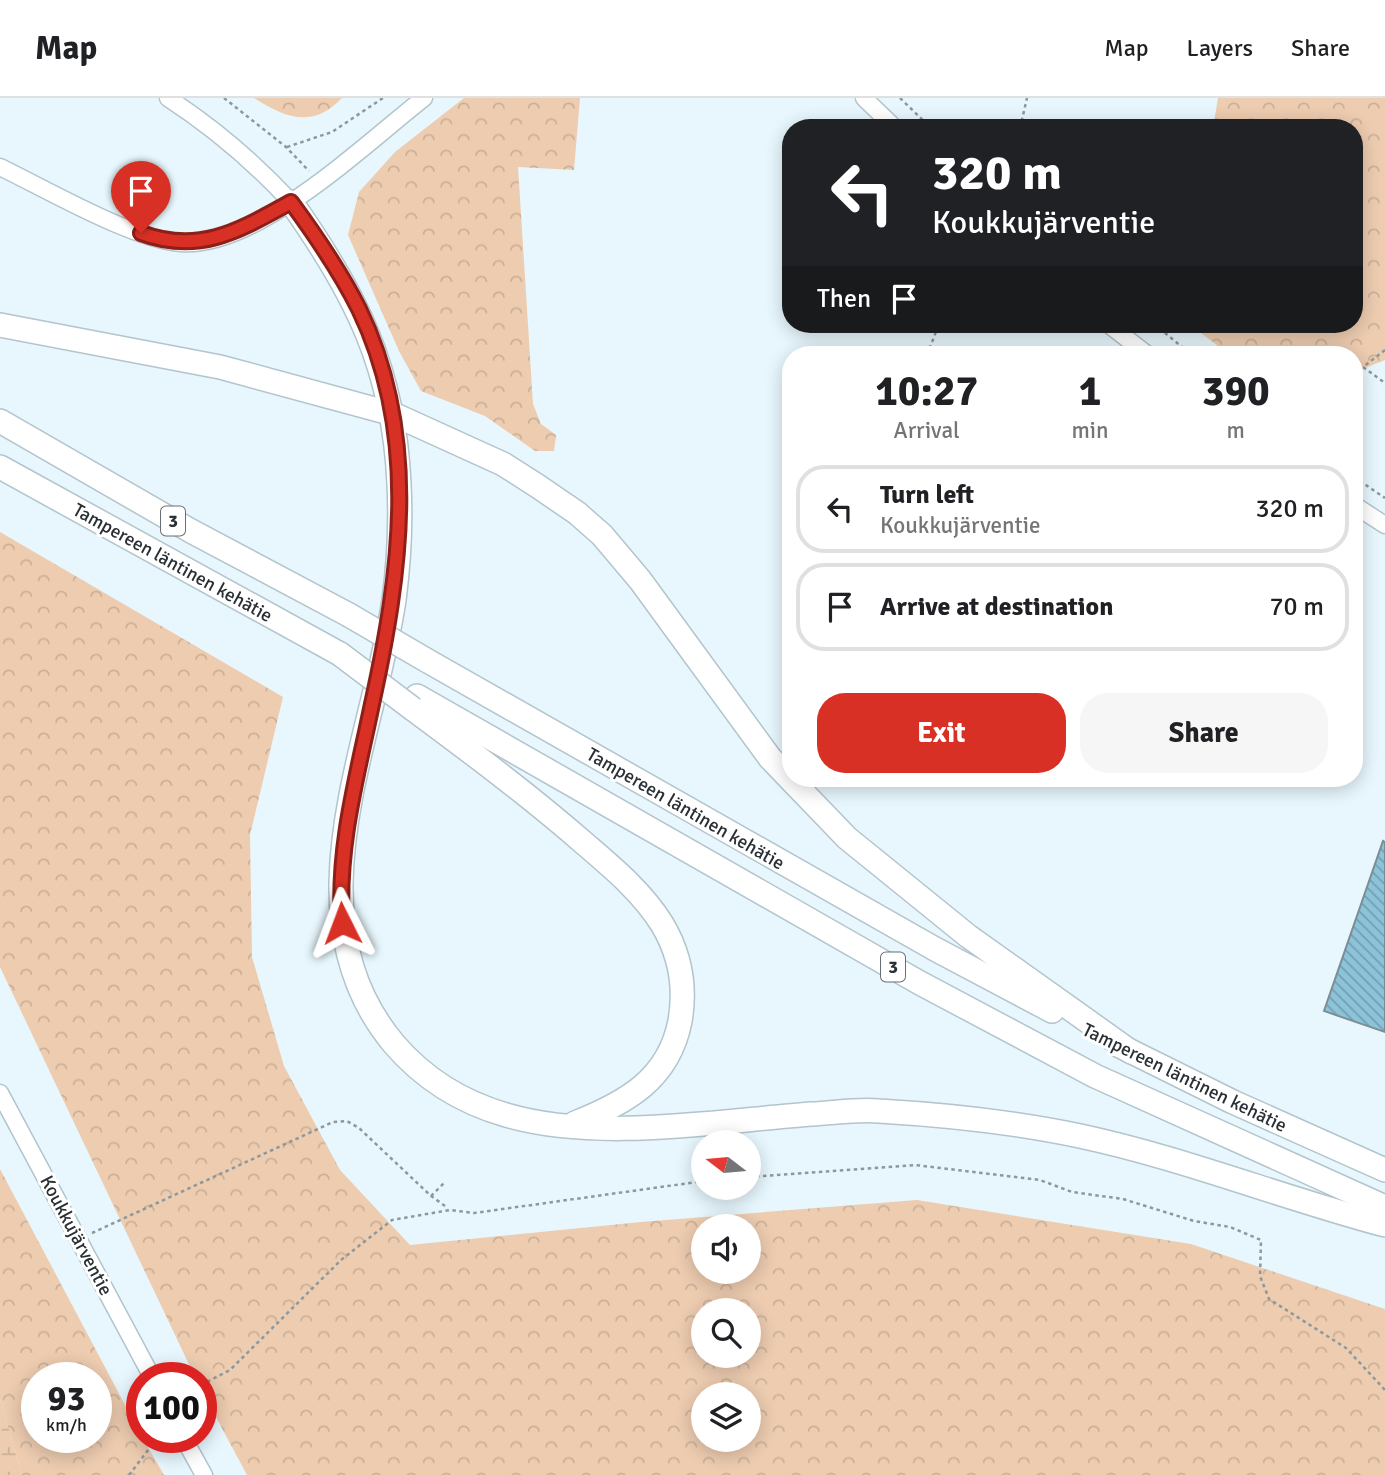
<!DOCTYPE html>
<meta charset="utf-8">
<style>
:root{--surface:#fff;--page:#f6f6f6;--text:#202124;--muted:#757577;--line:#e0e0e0;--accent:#d93025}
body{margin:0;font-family:Signika,sans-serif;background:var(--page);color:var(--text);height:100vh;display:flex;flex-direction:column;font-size:26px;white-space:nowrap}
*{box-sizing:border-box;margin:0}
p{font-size:23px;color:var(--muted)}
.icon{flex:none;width:38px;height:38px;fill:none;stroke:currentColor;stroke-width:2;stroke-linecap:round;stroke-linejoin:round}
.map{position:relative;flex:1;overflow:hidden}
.panel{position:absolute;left:782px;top:248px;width:581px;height:441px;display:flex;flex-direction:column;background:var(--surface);border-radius:28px;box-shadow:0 4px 18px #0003}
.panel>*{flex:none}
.hud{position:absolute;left:782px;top:21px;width:581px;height:214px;border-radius:28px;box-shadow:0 4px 18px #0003;background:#202124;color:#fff;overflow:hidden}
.needle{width:46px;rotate:286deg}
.controls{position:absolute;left:691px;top:1032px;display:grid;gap:14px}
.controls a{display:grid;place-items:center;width:70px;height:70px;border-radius:50%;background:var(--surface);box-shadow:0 4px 18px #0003;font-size:35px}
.speed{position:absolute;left:21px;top:1264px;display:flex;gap:14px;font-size:35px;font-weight:700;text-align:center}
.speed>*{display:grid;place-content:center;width:91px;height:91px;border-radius:50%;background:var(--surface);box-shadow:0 4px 18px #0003;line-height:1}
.speed small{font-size:18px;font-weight:400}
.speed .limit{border:10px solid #d22;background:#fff;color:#111}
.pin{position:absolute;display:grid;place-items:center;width:60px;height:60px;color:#fff;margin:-72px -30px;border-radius:50% 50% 50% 0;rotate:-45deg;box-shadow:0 0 7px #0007}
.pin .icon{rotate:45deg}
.me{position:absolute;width:77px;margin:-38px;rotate:357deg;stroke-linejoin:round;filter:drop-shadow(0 0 5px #0008)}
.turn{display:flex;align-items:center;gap:24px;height:147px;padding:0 35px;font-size:32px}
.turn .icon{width:91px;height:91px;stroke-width:2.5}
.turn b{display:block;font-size:49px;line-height:60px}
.then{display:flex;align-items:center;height:66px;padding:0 35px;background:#0003;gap:14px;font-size:26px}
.eta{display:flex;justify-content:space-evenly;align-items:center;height:119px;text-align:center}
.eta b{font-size:42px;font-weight:700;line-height:49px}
.primary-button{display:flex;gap:14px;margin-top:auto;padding:14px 35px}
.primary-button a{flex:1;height:80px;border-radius:28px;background:var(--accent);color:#fff;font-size:28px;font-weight:700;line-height:80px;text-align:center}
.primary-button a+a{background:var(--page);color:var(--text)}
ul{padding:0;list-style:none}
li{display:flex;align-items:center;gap:21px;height:88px;margin:0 14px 10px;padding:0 21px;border:4px solid var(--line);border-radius:28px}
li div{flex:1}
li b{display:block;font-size:26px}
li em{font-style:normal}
header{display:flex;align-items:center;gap:42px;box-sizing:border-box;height:98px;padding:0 35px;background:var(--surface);border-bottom:2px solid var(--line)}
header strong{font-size:33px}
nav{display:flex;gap:38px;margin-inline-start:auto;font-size:24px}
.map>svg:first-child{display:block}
.forest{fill:url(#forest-crowns);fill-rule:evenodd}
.wetland{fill:url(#wetland-marsh)}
.building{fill:url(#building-back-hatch);stroke:#7c8e95;stroke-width:2}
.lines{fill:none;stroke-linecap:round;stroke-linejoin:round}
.minor-casing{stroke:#b2c4cc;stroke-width:19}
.highway-casing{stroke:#b2c4cc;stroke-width:26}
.path{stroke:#8c989d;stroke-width:2.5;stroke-dasharray:3.5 3.5;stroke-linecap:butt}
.minor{stroke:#fff;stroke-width:16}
.highway{stroke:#fff;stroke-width:23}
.highway-bridge-casing{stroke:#b2c4cc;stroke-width:26;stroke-linecap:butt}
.highway-bridge{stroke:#fff;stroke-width:23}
.route-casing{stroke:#8d1f18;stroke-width:18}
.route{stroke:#d93025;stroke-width:12}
.labels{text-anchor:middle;stroke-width:6;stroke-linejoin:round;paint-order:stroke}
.shield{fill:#fff;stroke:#696e71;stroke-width:2}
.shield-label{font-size:18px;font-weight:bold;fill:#293034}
.street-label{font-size:19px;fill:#293034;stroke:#fff}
</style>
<header>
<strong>Map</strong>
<nav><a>Map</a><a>Layers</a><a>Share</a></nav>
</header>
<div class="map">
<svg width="1385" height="1377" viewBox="0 0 1385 1377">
<defs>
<pattern id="forest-crowns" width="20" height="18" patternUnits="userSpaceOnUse" patternTransform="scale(1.75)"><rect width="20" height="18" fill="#edccb0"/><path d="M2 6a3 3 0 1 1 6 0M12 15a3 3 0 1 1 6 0" fill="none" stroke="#cbb098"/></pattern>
<pattern id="wetland-marsh" width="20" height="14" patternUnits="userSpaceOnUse" patternTransform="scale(1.75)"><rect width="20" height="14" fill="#edccb0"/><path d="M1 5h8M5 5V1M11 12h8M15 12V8" fill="none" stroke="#cbb098"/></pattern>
<pattern id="building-back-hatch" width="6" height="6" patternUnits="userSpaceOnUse" patternTransform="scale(1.75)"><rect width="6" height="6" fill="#8cc3d9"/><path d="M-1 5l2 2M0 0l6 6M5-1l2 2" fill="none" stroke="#729fb1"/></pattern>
</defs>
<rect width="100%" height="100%" fill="#e7f7fd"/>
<g class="forest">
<path d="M254,0H342C312,31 286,20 254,0Z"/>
<path d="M464,0H580L574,72L518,69L533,306L541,326L556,337L554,353H535L485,318L421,293L399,253L348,137L359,94L395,54Z"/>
<path d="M1218,0H1385V262L1355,274L1354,257H1230L1189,226H1354V30H1213Z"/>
<path d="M0,434L283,599L250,737L252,859L284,968L340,1072L410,1147L641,1124L917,1102L1191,1146L1385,1211V1377H247L201,1291V1279H195L0,869ZM704,1129H749V1174H704ZM704,1213H749V1258H704ZM704,1297H749V1342H704Z"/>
<path d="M0,1071L142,1339L164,1377H22L0,1301ZM37,1279H96V1339H37Z"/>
</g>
<path class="wetland" d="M0,1301L22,1377H0Z"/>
<path class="building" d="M1383,743L1385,744V934L1324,913Z"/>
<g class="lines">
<defs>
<g id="minor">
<path d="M168,0C214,30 253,63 291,104"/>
<path d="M864,0L895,30"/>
<path d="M0,69C46,91 133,142 181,145C257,151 366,45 424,0"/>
<path d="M1108,226L1148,257"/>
<path d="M1354,407L1385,427"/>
<path d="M0,995L152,1279"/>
<path d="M183,1339L204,1377"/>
</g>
<g id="highway">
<path d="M291,104C356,196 394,271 399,386C401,425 399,464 394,502C373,645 286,817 394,946C424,981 461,1004 506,1017C597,1044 717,1023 812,1016C834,1015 857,1011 879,1013C947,1017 1014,1024 1080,1038C1183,1060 1283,1100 1385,1127"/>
<path d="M0,227L220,269L393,316L503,366L536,387L577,415L602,437L640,482L770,660L847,740L968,838L1131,954"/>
<path d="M0,323L191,433L349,517"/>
<path d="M0,369L340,556"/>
<path d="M426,562L935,851L1052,913"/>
<path d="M417,598L920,885L1095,978L1385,1109"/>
<path d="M413,611C471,654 530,698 585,746C613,770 642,794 662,826C680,856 686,889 680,923C669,981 626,1005 575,1025"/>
<path d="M1120,948L1233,1004L1385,1072"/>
</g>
</defs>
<use href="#minor" class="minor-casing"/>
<use href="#highway" class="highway-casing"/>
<g class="path">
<path d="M224,0L286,49L309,73"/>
<path d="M900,0L931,30"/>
<path d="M1020,30L1027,0"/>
<path d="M287,49L332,34L383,0"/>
<path d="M1154,226L1192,257"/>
<path d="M1385,252L1363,269L1385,285"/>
<path d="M927,257L939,226"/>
<path d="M1354,379L1385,400"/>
<path d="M749,1079L915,1067L1040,1082L1072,1094L1123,1101L1194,1123L1230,1129L1261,1142L1260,1178L1269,1201L1346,1250L1385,1292"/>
<path d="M431,1098L444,1085"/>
<path d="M92,1135L333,1024L347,1023L359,1030L431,1098L448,1110"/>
<path d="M201,1287L230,1272L341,1162L392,1122L450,1112L474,1115L704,1083"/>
<path d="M129,1377L158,1339"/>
</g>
<use href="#minor" class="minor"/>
<use href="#highway" class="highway"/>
<defs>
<g id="highway-bridge">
<path d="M349,517L426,562"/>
<path d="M340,556L413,611"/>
</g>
</defs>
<use href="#highway-bridge" class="highway-bridge-casing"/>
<use href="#highway-bridge" class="highway-bridge"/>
</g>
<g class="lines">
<defs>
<path id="route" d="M141,135C200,157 240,132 291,104C316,138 340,173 359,211C420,337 401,474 372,606C357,679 337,749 342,825"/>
</defs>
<use href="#route" class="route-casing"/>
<use href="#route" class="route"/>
</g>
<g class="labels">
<g class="shield">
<rect x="161" y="408.5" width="24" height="29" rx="5"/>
<rect x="881" y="854.5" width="24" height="29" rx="5"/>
</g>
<g class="shield-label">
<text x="173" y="429">3</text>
<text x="893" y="875">3</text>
</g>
<g class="street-label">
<text transform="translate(173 464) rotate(29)" y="7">Tampereen läntinen kehätie</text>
<text transform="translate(686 710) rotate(30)" y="7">Tampereen läntinen kehätie</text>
<text transform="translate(1185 979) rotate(26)" y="7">Tampereen läntinen kehätie</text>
<text transform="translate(77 1137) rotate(62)" y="7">Koukkujärventie</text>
</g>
</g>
</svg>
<div class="controls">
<a><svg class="needle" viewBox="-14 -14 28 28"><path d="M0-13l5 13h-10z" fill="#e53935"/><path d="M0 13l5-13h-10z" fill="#757577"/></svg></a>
<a><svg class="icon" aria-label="sound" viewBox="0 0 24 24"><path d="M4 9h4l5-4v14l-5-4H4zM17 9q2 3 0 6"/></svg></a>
<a><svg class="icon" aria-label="search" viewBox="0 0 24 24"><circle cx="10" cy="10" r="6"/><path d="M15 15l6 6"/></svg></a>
<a><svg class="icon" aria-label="layers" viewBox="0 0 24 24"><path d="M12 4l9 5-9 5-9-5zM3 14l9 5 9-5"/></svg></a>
</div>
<div class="speed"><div>93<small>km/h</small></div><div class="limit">100</div></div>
<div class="pin" style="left:141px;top:135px;background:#d93025"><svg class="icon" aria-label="arrive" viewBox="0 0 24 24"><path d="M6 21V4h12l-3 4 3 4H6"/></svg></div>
<svg class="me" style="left:342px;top:825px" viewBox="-20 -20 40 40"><path d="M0-17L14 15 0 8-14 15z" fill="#d93025" stroke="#fff" stroke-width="4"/></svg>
<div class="hud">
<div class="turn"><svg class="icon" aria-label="left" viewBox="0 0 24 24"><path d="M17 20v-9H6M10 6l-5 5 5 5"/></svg><div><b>320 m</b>Koukkujärventie</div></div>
<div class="then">Then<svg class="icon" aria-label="arrive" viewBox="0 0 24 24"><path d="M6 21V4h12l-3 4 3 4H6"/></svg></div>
</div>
<section class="panel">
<div class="eta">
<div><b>10:27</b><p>Arrival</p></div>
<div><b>1</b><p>min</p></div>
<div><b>390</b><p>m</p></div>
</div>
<ul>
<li><svg class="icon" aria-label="left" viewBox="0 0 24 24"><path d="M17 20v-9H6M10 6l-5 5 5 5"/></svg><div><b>Turn left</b><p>Koukkujärventie</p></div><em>320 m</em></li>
<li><svg class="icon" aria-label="arrive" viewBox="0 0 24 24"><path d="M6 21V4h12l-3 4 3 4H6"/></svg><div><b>Arrive at destination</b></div><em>70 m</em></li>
</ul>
<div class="primary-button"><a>Exit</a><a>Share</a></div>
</section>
</div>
